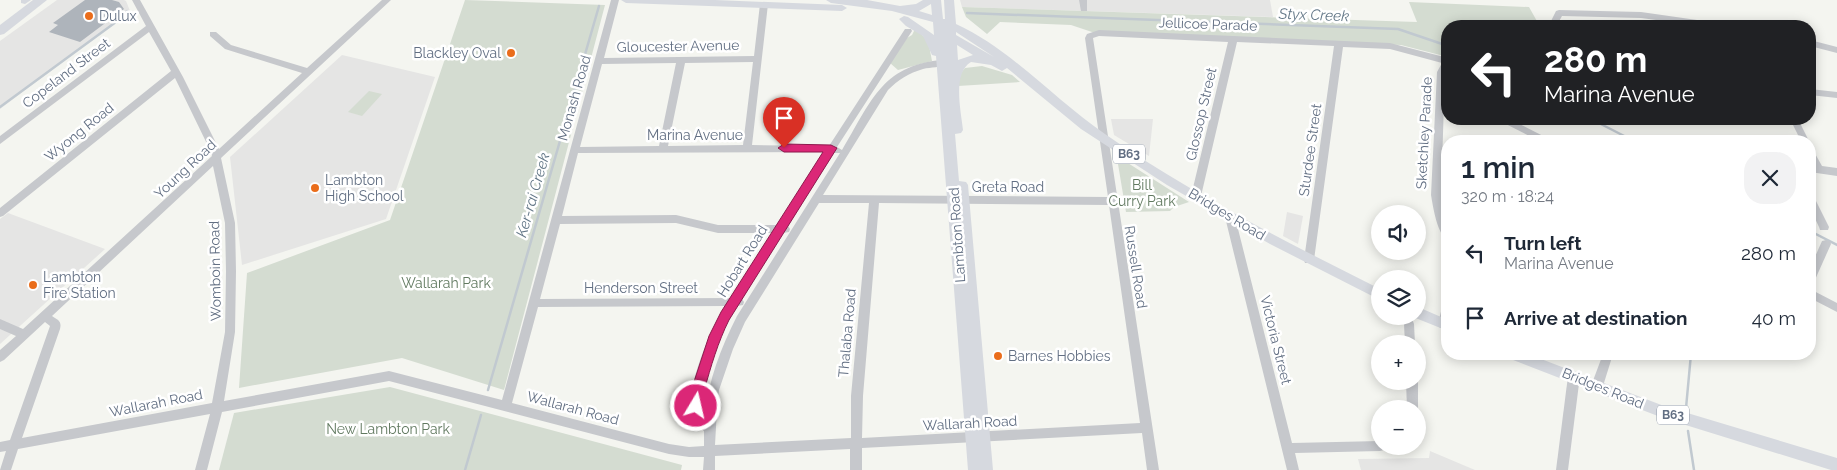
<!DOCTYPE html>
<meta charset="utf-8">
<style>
:root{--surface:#fff;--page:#f2f2f3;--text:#1f2937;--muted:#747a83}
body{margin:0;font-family:Raleway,sans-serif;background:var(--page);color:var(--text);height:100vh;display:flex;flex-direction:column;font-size:19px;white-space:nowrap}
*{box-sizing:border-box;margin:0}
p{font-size:16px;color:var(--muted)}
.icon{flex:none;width:28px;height:28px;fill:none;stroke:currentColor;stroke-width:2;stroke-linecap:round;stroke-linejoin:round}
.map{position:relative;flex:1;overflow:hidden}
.side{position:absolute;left:1441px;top:135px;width:375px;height:225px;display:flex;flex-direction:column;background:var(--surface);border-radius:20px;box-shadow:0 2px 12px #0003}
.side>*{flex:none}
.guide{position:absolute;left:1441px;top:20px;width:375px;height:105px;border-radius:20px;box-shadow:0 2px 12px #0003;background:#202124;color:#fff;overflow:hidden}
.controls{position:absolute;left:1371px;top:205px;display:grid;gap:10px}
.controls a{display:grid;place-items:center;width:55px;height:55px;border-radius:50%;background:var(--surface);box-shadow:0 2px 12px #0003;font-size:25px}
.pin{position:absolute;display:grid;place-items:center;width:42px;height:42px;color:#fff;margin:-51px -21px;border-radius:50% 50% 50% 0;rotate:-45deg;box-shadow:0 0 5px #0007}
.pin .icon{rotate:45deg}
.me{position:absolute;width:55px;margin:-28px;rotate:9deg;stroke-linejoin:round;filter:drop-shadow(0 0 4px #0008)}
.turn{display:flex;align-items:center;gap:18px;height:105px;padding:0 20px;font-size:22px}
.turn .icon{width:65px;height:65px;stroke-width:2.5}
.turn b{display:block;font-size:35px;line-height:42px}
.round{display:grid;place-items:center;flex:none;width:52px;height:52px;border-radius:20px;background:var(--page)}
.head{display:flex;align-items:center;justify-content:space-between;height:85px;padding:0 20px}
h1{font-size:30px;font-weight:600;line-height:38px}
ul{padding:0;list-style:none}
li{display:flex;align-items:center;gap:15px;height:65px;padding:0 20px}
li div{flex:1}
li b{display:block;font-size:19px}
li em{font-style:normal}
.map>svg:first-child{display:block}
.built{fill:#e5e5e4}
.green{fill:#d4dcd1}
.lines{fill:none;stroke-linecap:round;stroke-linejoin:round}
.stream{stroke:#c1c9d0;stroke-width:2.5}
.building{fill:#aeb4bb}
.minor{fill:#c6c8cc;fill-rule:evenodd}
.major{fill:#d6d9df;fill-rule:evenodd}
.highway{fill:#d6d9df;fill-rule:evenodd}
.route{fill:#db2777;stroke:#8e194d}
.poi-dot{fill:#ea6d1b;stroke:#fff;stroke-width:2}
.labels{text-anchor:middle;stroke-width:5;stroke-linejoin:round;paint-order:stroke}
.shield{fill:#fff;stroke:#919aa8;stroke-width:1}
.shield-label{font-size:12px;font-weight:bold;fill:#626f83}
.poi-label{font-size:14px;fill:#626f83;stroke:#fff;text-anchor:start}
.street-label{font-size:14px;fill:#626f83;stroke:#fff}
.park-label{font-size:14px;fill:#627a61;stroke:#fff}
.water-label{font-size:15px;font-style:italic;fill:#637787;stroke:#fff}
</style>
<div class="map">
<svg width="1837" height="470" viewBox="0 0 1837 470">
<rect width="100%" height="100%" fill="#f4f5f0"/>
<g class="built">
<path d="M57,0H124L126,1L130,11L0,109V41Z"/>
<path d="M960,0H1270L1273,17L962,7Z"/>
<path d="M342,55L435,77L386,219L242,265L230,157Z"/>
<path d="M1111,119H1153L1149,156L1114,135Z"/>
<path d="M1287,212L1303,216L1298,244L1283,236Z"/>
<path d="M8,213L105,249L0,344V219Z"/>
<path d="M1430,451L1475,470H1361L1358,459L1429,458Z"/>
</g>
<g class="green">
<path d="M465,0L605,5L504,390L402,358L239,388L247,273L390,220Z"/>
<path d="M1409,2L1529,7L1538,23L1533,26H1448L1447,54L1444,56L1401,45L1092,32L1071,25L1000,22L987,34L966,17L962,7L1417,22Z"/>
<path d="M915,29L928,40L932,61L898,70L890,63L907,38L912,35Z"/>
<path d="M982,66L1012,75L1020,82L958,86L956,79L965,68Z"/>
<path d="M369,91L382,94L362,116L348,112Z"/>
<path d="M1120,158L1189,202L1174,207L1170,211L1126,212L1118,164V160Z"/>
<path d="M390,387L682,465L681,470H219L234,413Z"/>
</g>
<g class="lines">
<g class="stream">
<path d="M967,13L1398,29L1448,46"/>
<path d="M0,107L120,19L127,11"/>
<path d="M1591,119L1634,141"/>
<path d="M1810,231L1837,245"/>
<path d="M488,390L599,6"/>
<path d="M1686,408L1691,354"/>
<path d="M1688,431L1694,470"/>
<path d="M465,470L481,415"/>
</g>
</g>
<path class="building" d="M85,0H112L119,2L124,9L80,42L49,32L58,25L53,23Z"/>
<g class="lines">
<g class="minor">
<path d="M132,0H140L183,77L219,149L302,73L225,49L210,36V32H216L231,45L307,68L382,0H391L221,158L235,223L236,271L235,332L224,401L389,371L502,400L611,0H619L604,58L754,56L760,4L761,2H767L768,4L752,145L829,146L905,29H911L912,31L837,147L842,150C870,104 881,65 942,60L946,63C941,68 931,67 923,69C909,73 898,80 888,90L823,195L1108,197L1085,38L1087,34L1099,30L1390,43L1448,58V69L1445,72L1441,195L1443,211L1448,222V240C1437,235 1433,206 1431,195L1437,72L1442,63L1390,49L1343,47L1314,260L1313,263H1305L1304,260L1334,46L1237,42L1201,196L1196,200L1191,196L1228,42L1099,36L1093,38L1159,470H1147L1142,433L862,448V470H850V449L715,456V470H703L704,457H689L669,454L389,381L222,412L207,470H195L210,414L18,449L11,470H0L6,451L0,452V442L10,440L50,326L45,322L4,360L0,362V350L16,336L0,329V319L23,329L212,156L210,150L175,78L3,216L0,217V208L171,71L149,32L0,144V136L146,26ZM753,62L743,145L668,146L685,63ZM676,63L659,146L580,147L602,64ZM824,152L778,225H718L676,215L562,216L578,153ZM834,153H840L737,316C721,348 708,380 705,417C693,388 721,331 737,306L743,305L744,302L742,299L783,233L789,232L790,229L788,226ZM213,166L225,223L226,271L225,332L212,403L22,438L60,329C62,321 58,320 52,316ZM819,203H869L851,396V438L715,445L717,409L719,390L733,349L745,322ZM879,203L1109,205L1140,423L862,438L863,396ZM676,223L718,233H773L731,298L540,299L560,224ZM725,306C711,328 688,383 691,408C692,418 697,425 704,431V446L689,447L669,444L512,403L538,307Z"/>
<path d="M1079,0H1087V11H1081Z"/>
<path d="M1559,10L1641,12L1718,23L1722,26H1701L1641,18L1562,16L1557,25L1542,26L1543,24L1551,21L1556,11Z"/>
<path d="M1810,40L1837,47V53L1810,46Z"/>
<path d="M1810,89L1837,92V98L1810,95Z"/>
<path d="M1498,119H1510L1549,139L1551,141H1539L1500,121Z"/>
<path d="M1790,119H1798L1809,141H1801Z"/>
<path d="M1810,149L1813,150L1822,166L1837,168V176L1810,172V164L1812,165L1810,161Z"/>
<path d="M1810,194L1813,195L1829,227L1828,230H1820L1819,227L1810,208Z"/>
<path d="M1230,213L1233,214L1235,217L1292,443L1380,441V446H1386L1384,450L1380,451L1295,453L1299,470H1287L1225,217L1227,214Z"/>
<path d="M1826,240L1830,241L1831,244L1814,282L1810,283V268L1822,241Z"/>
<path d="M1810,289L1837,303V312L1810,298Z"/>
<path d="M1448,299V326L1443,329L1439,327L1438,324L1443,303L1444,300Z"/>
<path d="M1401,316H1411L1414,324L1415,344H1405L1404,324Z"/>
<path d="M1603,354H1613L1603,386L1601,389L1597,391L1593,389L1591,386Z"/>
<path d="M1574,371L1578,373L1580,376L1568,470H1556L1568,376L1570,373Z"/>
<path d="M1406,381H1418V412V409H1407Z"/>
</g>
<g class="major">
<path d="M21,0H31L25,4L21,3Z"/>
<path d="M621,0H715L842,5L847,8L842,11L626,3Z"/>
<path d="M826,0H867L900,6L916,4L923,0H941L943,19H945L944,0H954L956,24C1011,49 1055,100 1105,134C1192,194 1286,242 1380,289V300L1270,244L1167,185L1081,129L1007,68L1002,71L991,65L971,62C952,73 961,111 963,130L961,133L955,134L959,181L966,182L968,185L993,470H968L936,56L932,55L923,36L906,26L899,19L904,16L908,17L934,35L933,22L892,11L831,3ZM931,4L932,15L919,11ZM956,32L994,57L956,35ZM957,45L973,55L958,60Z"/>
<path d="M1418,307L1448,320V331L1413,317L1418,316Z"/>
<path d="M1506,354H1528L1664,406L1837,458V470H1831L1663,418L1508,358Z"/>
</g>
<path class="highway" d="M33,0H47L4,34L0,35V25Z"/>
</g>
<path class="route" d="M784,144L831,145L837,148L729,320C718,342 711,366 704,391C702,397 704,404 701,410L696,412L692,410L689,397L709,336L721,312L823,152H784L778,148Z"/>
<g class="poi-dot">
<circle cx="89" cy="16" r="5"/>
<circle cx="511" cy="53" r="5"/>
<circle cx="315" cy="188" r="5"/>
<circle cx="33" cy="285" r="5"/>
<circle cx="998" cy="356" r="5"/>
</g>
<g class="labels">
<g class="shield">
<rect x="1113" y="144.5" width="32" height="19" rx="4"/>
<rect x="1657" y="405.5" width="32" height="19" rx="4"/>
</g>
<g class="shield-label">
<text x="1129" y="158">B63</text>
<text x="1673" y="419">B63</text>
</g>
<g class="poi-label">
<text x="99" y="21">Dulux</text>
<text x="501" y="58" text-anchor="end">Blackley Oval</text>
<text x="325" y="185">Lambton<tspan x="325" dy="16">High School</tspan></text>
<text x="43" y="282">Lambton<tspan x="43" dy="16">Fire Station</tspan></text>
<text x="1008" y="361">Barnes Hobbies</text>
</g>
<g class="street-label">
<text transform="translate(1208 24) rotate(2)" y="5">Jellicoe Parade</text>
<text transform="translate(678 46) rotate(-1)" y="5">Gloucester Avenue</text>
<text transform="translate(66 73) rotate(-37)" y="5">Copeland Street</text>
<text transform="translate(574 98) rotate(-74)" y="5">Monash Road</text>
<text transform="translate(1201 114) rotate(-77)" y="5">Glossop Street</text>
<text transform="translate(79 132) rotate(-39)" y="5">Wyong Road</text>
<text transform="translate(1424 133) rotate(-87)" y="5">Sketchley Parade</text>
<text x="695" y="140">Marina Avenue</text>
<text transform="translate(1310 150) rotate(-82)" y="5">Sturdee Street</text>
<text transform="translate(185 169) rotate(-43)" y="5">Young Road</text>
<text x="1008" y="192">Greta Road</text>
<text transform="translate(1227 214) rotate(31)" y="5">Bridges Road</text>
<text transform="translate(957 235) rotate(-94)" y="5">Lambton Road</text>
<text transform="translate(742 261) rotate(-58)" y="5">Hobart Road</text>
<text transform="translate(1136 267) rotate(81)" y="5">Russell Road</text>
<text transform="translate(215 271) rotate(-91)" y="5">Womboin Road</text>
<text x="641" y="293">Henderson Street</text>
<text transform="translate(847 333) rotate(-85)" y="5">Thalaba Road</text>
<text transform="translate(1276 340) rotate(76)" y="5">Victoria Street</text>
<text transform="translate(1603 388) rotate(22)" y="5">Bridges Road</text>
<text transform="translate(156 403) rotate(-11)" y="5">Wallarah Road</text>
<text transform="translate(573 408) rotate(15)" y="5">Wallarah Road</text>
<text transform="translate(970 423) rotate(-3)" y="5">Wallarah Road</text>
</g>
<g class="park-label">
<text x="1142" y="190">Bill<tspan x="1142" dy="16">Curry Park</tspan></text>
<text x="446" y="288">Wallarah Park</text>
<text x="388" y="434">New Lambton Park</text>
</g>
<g class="water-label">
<text transform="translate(1314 15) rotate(2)" y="5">Styx Creek</text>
<text transform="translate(533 195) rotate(-74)" y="5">Ker-rai Creek</text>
</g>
</g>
</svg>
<div class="controls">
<a><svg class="icon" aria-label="sound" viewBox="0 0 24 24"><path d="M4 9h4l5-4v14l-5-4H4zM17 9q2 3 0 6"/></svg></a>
<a><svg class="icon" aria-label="layers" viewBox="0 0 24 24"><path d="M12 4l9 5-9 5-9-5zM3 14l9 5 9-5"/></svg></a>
<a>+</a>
<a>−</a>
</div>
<div class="pin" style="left:784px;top:148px;background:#d93025"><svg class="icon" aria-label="arrive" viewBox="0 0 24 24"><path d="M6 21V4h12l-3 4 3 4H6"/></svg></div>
<svg class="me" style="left:696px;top:406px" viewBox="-20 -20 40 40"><circle r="17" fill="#db2777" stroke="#fff" stroke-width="3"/><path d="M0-11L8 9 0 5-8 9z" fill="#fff"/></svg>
<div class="guide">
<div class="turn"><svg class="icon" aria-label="left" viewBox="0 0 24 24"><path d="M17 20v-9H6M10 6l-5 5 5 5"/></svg><div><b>280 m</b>Marina Avenue</div></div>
</div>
<section class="side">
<div class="head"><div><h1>1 min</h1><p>320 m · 18:24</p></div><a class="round"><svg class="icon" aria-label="close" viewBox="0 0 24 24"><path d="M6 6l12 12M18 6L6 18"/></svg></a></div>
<ul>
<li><svg class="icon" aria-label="left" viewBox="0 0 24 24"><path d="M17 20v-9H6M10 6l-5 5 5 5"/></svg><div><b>Turn left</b><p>Marina Avenue</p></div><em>280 m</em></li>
<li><svg class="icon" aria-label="arrive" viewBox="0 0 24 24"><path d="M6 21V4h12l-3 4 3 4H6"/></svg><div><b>Arrive at destination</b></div><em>40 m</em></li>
</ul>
</section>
</div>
